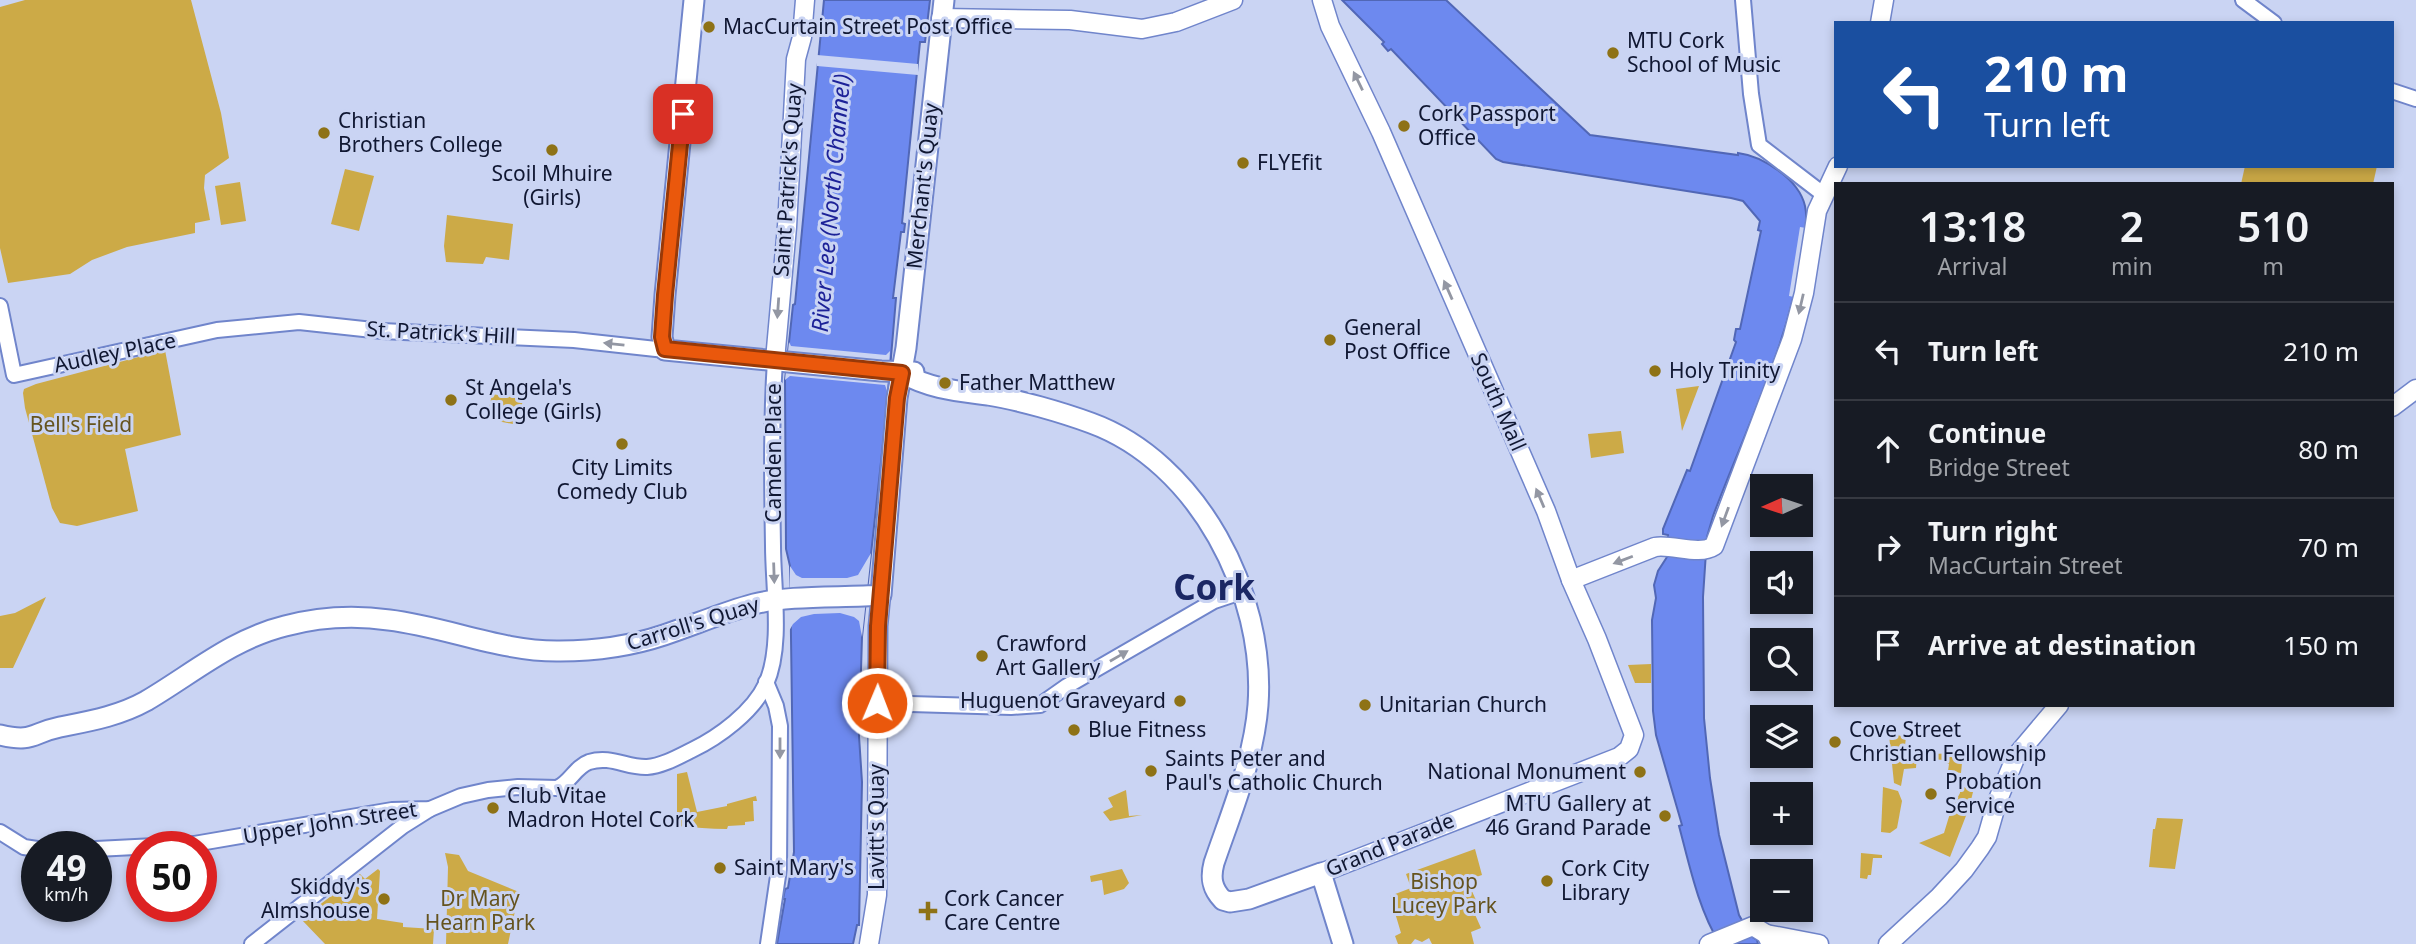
<!DOCTYPE html>
<meta charset="utf-8">
<style>
:root{--surface:#171b24;--page:#242831;--text:#f1f3f6;--muted:#9ea1a6;--line:#363941}
body{margin:0;font-family:"Noto Sans",sans-serif;background:var(--page);color:var(--text);height:100vh;display:flex;flex-direction:column;font-size:26px;white-space:nowrap}
*{box-sizing:border-box;margin:0}
p{font-size:23px;color:var(--muted)}
.icon{flex:none;width:38px;height:38px;fill:none;stroke:currentColor;stroke-width:2;stroke-linecap:round;stroke-linejoin:round}
.map{position:relative;flex:1;overflow:hidden}
.drawer{position:absolute;left:1834px;top:182px;width:560px;height:525px;display:flex;flex-direction:column;background:var(--surface);border-radius:0px;box-shadow:0 4px 10px #0003}
.drawer>*{flex:none}
.guide{position:absolute;left:1834px;top:21px;width:560px;height:147px;border-radius:0px;box-shadow:0 4px 10px #0003;background:#1a4fa0;color:#fff;overflow:hidden}
.needle{width:46px;rotate:267deg}
.tools{position:absolute;left:1750px;top:474px;display:grid;gap:14px}
.tools a{display:grid;place-items:center;width:63px;height:63px;border-radius:0px;background:var(--surface);box-shadow:0 4px 10px #0003;font-size:35px}
.speed{position:absolute;left:21px;top:831px;display:flex;gap:14px;font-size:35px;font-weight:700;text-align:center}
.speed>*{display:grid;place-content:center;width:91px;height:91px;border-radius:50%;background:var(--surface);box-shadow:0 4px 10px #0003;line-height:1}
.speed small{font-size:18px;font-weight:400}
.speed .limit{border:10px solid #d22;background:#fff;color:#111}
.pin{position:absolute;display:grid;place-items:center;width:60px;height:60px;color:#fff;margin:-30px;border-radius:14px;box-shadow:0 4px 10px #0006}
.me{position:absolute;width:77px;margin:-38px;rotate:1deg;stroke-linejoin:round;filter:drop-shadow(0 0 5px #0008)}
.turn{display:flex;align-items:center;gap:24px;height:147px;padding:0 35px;font-size:32px}
.turn .icon{width:91px;height:91px;stroke-width:2.5}
.turn b{display:block;font-size:49px;line-height:60px}
.eta{display:flex;justify-content:space-evenly;align-items:center;height:119px;text-align:center}
.eta b{font-size:42px;font-weight:600;line-height:49px}
ul{padding:0;list-style:none}
li{display:flex;align-items:center;gap:21px;height:98px;padding:0 35px;border-top:2px solid var(--line)}
li div{flex:1}
li b{display:block;font-size:26px}
li em{font-style:normal}
.map>svg:first-child{display:block}
.green{fill:#ccaa47}
.water{fill:#6d89ef;stroke:#5167b6;stroke-width:2}
.pier{fill:#cad4f3}
.lines{fill:none;stroke-linecap:round;stroke-linejoin:round}
.minor-casing{stroke:#7085cb;stroke-width:18}
.major-casing{stroke:#7085cb;stroke-width:21}
.highway-casing{stroke:#7085cb;stroke-width:23}
.minor{stroke:#fff;stroke-width:14}
.major{stroke:#fff;stroke-width:18}
.highway{stroke:#fff;stroke-width:19}
.oneway{fill:#9397a3}
.route-casing{stroke:#983908;stroke-width:18}
.route{stroke:#ea580c;stroke-width:12}
.poi-dot{fill:#8e7216;stroke:#cad4f3;stroke-width:2.5}
.labels{text-anchor:middle;stroke-width:6;stroke-linejoin:round;paint-order:stroke}
.poi-label{font-size:21px;fill:#101732;stroke:#cad4f3;text-anchor:start}
.street-label{font-size:21px;fill:#101732;stroke:#cad4f3}
.park-label{font-size:21px;fill:#65531e;stroke:#cad4f3}
.water-label{font-size:23px;font-style:italic;fill:#1d2298;stroke:#cad4f3}
.town-label{font-size:35px;font-weight:bold;fill:#1b2764;stroke:#cad4f3}
</style>
<div class="map">
<svg width="2416" height="944" viewBox="0 0 2416 944">
<rect width="100%" height="100%" fill="#cad4f3"/>
<g class="green">
<path d="M25,0H191L221,113L229,158L205,175L204,188L210,220L195,223V233L127,247L92,260L70,274L8,283L0,248V7Z"/>
<path d="M2245,166H2377L2373,184H2241Z"/>
<path d="M345,169L374,176L359,231L331,224Z"/>
<path d="M240,182L246,221L221,225L215,186Z"/>
<path d="M447,215L513,224L509,260L486,257L483,264L446,262L444,246Z"/>
<path d="M165,350L181,435L125,449L138,511L77,526L60,523L52,508L25,408L23,393L24,389L36,384Z"/>
<path d="M1699,386L1682,431L1676,389Z"/>
<path d="M492,394L523,399L518,425L487,419Z"/>
<path d="M1621,431L1624,453L1591,458L1588,434Z"/>
<path d="M46,597L13,668H0V616L15,613Z"/>
<path d="M1651,664V683H1635L1628,665Z"/>
<path d="M1892,734L1906,737L1904,754H1917L1916,768L1904,769L1901,786L1894,783L1889,735Z"/>
<path d="M1963,753L1961,773L1948,771L1949,764L1944,763V760L1930,759V754Z"/>
<path d="M687,772L697,812L727,806V804L756,796L757,801H753L754,821L745,822V825L728,826L727,829C710,829 694,827 677,826V774Z"/>
<path d="M1883,787L1898,791L1902,801L1897,828L1890,833L1881,832Z"/>
<path d="M1960,787L1974,788L1969,808L1950,857L1919,843L1944,833L1951,810L1960,793Z"/>
<path d="M1126,790L1129,816L1142,815L1110,821L1103,812L1113,807L1108,798Z"/>
<path d="M2157,818L2183,819L2175,869L2149,867L2153,829H2155Z"/>
<path d="M1475,849L1482,875L1467,880L1479,907L1473,910L1481,928L1471,932L1474,944H1432L1429,938L1422,942L1415,939L1411,944H1398L1395,936L1401,933L1390,896L1411,888L1406,874Z"/>
<path d="M445,853L459,855L468,871L519,892L508,944H446L448,867Z"/>
<path d="M1861,853L1882,855V858H1873L1871,875H1868L1867,879L1860,878Z"/>
<path d="M378,869L380,871L377,919L403,923V927L434,929L433,944H325L301,919L360,874L365,879Z"/>
<path d="M1122,869L1129,883L1124,889L1104,895L1102,880L1091,882L1090,876Z"/>
</g>
<g class="water">
<path d="M824,0H930L925,42H920L902,223L905,224L904,232H901L893,298H896L886,416L862,637L859,736L862,782L859,925H857L853,944H777L785,899H783L785,889L788,888L794,852L790,566L786,549L785,380L793,305L795,304Z"/>
<path d="M1342,0H1446L1590,135L1738,155V153C1762,156 1799,179 1805,206C1808,220 1805,235 1803,249C1790,342 1745,430 1713,516L1707,537L1703,597L1704,718L1710,778L1719,835L1739,915L1751,936L1757,940L1758,944H1720C1698,909 1689,863 1679,826L1682,825L1656,735L1653,711L1652,620L1656,598L1654,585L1658,571L1667,557L1668,535L1663,534V529L1687,470L1690,471L1736,342L1734,340L1736,329H1740L1761,231L1758,230L1760,221L1743,201L1731,198L1503,162L1496,159L1391,49L1388,51L1382,44L1384,42Z"/>
</g>
<g class="pier">
<path d="M817,55L918,64V75L817,66Z"/>
<path d="M1800,227L1806,228L1801,264L1794,297L1789,296Z"/>
<path d="M789,342L791,346L886,355L890,351L887,391L885,385L790,376L785,380Z"/>
<path d="M871,553L862,637L859,621L854,617L840,613L814,614L801,617L793,624L789,631L788,643L790,566L796,575L802,578H847L858,575Z"/>
</g>
<g class="lines">
<defs>
<g id="minor">
<path d="M1743,0L1751,94L1759,145L1823,194"/>
<path d="M2243,0L2274,23"/>
<path d="M2392,91L2416,99"/>
<path d="M0,306L14,375L217,330L299,322L382,331L574,340L665,350"/>
<path d="M766,682L776,706L780,726L779,869L768,944"/>
<path d="M877,703L1011,707L1040,705L1067,686L1214,601L1241,592"/>
<path d="M0,832L24,847L37,849"/>
<path d="M96,849L194,844L392,810L430,809L461,796L488,790L518,787L557,788C570,783 575,767 589,762C611,755 627,768 647,767C662,766 678,757 692,750C719,737 753,712 766,684C783,646 773,587 773,546C772,485 771,422 775,360"/>
<path d="M252,944L403,826L430,809"/>
</g>
<g id="major">
<path d="M941,18L1070,20L1142,29L1176,22L1233,0"/>
<path d="M1880,23L1884,0"/>
<path d="M775,360L787,227L796,59L802,37L805,0"/>
<path d="M2392,407L2416,389"/>
<path d="M1571,580L1655,547C1673,544 1699,556 1714,546L1792,339L1804,293L1817,211L1838,166"/>
<path d="M1321,873L1619,757L1629,749L1634,735L1597,639L1571,580L1546,511L1381,132L1330,26L1322,0"/>
<path d="M1766,934L1819,944"/>
<path d="M869,944L877,895L878,626L881,595"/>
<path d="M1709,944L1753,926L1766,934L1771,944"/>
<path d="M1888,944L1939,897L1964,870L1980,848L1987,837L1997,802L2016,756L2059,705"/>
</g>
<g id="highway">
<path d="M694,0L665,295L662,337L665,350L881,371L914,372"/>
<path d="M902,373C930,389 958,391 988,395C1019,400 1061,412 1091,423C1198,462 1266,594 1258,705C1254,759 1231,813 1214,863C1210,878 1212,889 1223,900L1230,902L1249,899L1321,873L1343,944"/>
<path d="M0,735C34,743 31,733 60,727C90,721 119,716 146,701C192,674 232,639 285,626C319,617 354,615 389,620C447,627 502,652 560,651C596,651 631,646 664,635C694,625 724,612 754,604C790,595 842,598 881,595L897,398L906,348L944,0"/>
</g>
</defs>
<use href="#minor" class="minor-casing"/>
<use href="#major" class="major-casing"/>
<use href="#highway" class="highway-casing"/>
<use href="#minor" class="minor"/>
<use href="#major" class="major"/>
<use href="#highway" class="highway"/>
</g>
<defs><path id="oneway-solid" d="M-6-.8H1V-3.2L6.5 0L1 3.2V.8H-6Z" transform="scale(1.75)"/></defs>
<g class="oneway">
<use href="#oneway-solid" transform="translate(1358 81) rotate(-116)"/>
<use href="#oneway-solid" transform="translate(1448 290) rotate(-114)"/>
<use href="#oneway-solid" transform="translate(1801 304) rotate(103)"/>
<use href="#oneway-solid" transform="translate(778 308) rotate(94)"/>
<use href="#oneway-solid" transform="translate(614 344) rotate(-174)"/>
<use href="#oneway-solid" transform="translate(1540 498) rotate(-113)"/>
<use href="#oneway-solid" transform="translate(1725 517) rotate(110)"/>
<use href="#oneway-solid" transform="translate(1623 560) rotate(159)"/>
<use href="#oneway-solid" transform="translate(774 573) rotate(88)"/>
<use href="#oneway-solid" transform="translate(1119 656) rotate(-30)"/>
<use href="#oneway-solid" transform="translate(780 748) rotate(90)"/>
</g>
<g class="lines">
<defs>
<path id="route" d="M683,114L665,295L662,337L665,349L902,373L897,398L878,626L877,703"/>
</defs>
<use href="#route" class="route-casing"/>
<use href="#route" class="route"/>
</g>
<g class="poi-dot">
<circle cx="709" cy="27" r="7"/>
<circle cx="1613" cy="53" r="7"/>
<circle cx="1404" cy="126" r="7"/>
<circle cx="324" cy="133" r="7"/>
<circle cx="552" cy="150" r="7"/>
<circle cx="1243" cy="163" r="7"/>
<circle cx="1330" cy="340" r="7"/>
<circle cx="1655" cy="371" r="7"/>
<circle cx="945" cy="383" r="7"/>
<circle cx="451" cy="400" r="7"/>
<circle cx="622" cy="444" r="7"/>
<circle cx="982" cy="656" r="7"/>
<circle cx="1180" cy="701" r="7"/>
<circle cx="1365" cy="705" r="7"/>
<circle cx="1074" cy="730" r="7"/>
<circle cx="1835" cy="742" r="7"/>
<circle cx="1151" cy="771" r="7"/>
<circle cx="1640" cy="772" r="7"/>
<circle cx="1931" cy="794" r="7"/>
<circle cx="493" cy="808" r="7"/>
<circle cx="1665" cy="816" r="7"/>
<circle cx="720" cy="868" r="7"/>
<circle cx="1547" cy="881" r="7"/>
<circle cx="384" cy="899" r="7"/>
<path d="M924.5 900.5h7v7h7v7h-7v7h-7v-7h-7v-7h7z"/>
</g>
<g class="labels">
<g class="poi-label">
<text x="723" y="34">MacCurtain Street Post Office</text>
<text x="1627" y="48">MTU Cork<tspan x="1627" dy="24">School of Music</tspan></text>
<text x="1418" y="121">Cork Passport<tspan x="1418" dy="24">Office</tspan></text>
<text x="338" y="128">Christian<tspan x="338" dy="24">Brothers College</tspan></text>
<text x="1257" y="170">FLYEfit</text>
<text x="552" y="181" text-anchor="middle">Scoil Mhuire<tspan x="552" dy="24">(Girls)</tspan></text>
<text x="1344" y="335">General<tspan x="1344" dy="24">Post Office</tspan></text>
<text x="1669" y="378">Holy Trinity</text>
<text x="959" y="390">Father Matthew</text>
<text x="465" y="395">St Angela's<tspan x="465" dy="24">College (Girls)</tspan></text>
<text x="622" y="475" text-anchor="middle">City Limits<tspan x="622" dy="24">Comedy Club</tspan></text>
<text x="996" y="651">Crawford<tspan x="996" dy="24">Art Gallery</tspan></text>
<text x="1166" y="708" text-anchor="end">Huguenot Graveyard</text>
<text x="1379" y="712">Unitarian Church</text>
<text x="1088" y="737">Blue Fitness</text>
<text x="1849" y="737">Cove Street<tspan x="1849" dy="24">Christian Fellowship</tspan></text>
<text x="1165" y="766">Saints Peter and<tspan x="1165" dy="24">Paul's Catholic Church</tspan></text>
<text x="1626" y="779" text-anchor="end">National Monument</text>
<text x="1945" y="789">Probation<tspan x="1945" dy="24">Service</tspan></text>
<text x="507" y="803">Club Vitae<tspan x="507" dy="24">Madron Hotel Cork</tspan></text>
<text x="1651" y="811" text-anchor="end">MTU Gallery at<tspan x="1651" dy="24">46 Grand Parade</tspan></text>
<text x="734" y="875">Saint Mary's</text>
<text x="1561" y="876">Cork City<tspan x="1561" dy="24">Library</tspan></text>
<text x="370" y="894" text-anchor="end">Skiddy's<tspan x="370" dy="24">Almshouse</tspan></text>
<text x="944" y="906">Cork Cancer<tspan x="944" dy="24">Care Centre</tspan></text>
</g>
<g class="street-label">
<text transform="translate(788 180) rotate(-86)" y="7">Saint Patrick's Quay</text>
<text transform="translate(923 186) rotate(-84)" y="7">Merchant's Quay</text>
<text transform="translate(441 333) rotate(3)" y="7">St. Patrick's Hill</text>
<text transform="translate(115 353) rotate(-12)" y="7">Audley Place</text>
<text transform="translate(1498 402) rotate(66)" y="7">South Mall</text>
<text transform="translate(774 453) rotate(-90)" y="7">Camden Place</text>
<text transform="translate(693 624) rotate(-17)" y="7">Carroll's Quay</text>
<text transform="translate(330 823) rotate(-9)" y="7">Upper John Street</text>
<text transform="translate(877 827) rotate(-90)" y="7">Lavitt's Quay</text>
<text transform="translate(1390 845) rotate(-22)" y="7">Grand Parade</text>
</g>
<g class="park-label">
<text x="81" y="432">Bell's Field</text>
<text x="1444" y="889">Bishop<tspan x="1444" dy="24">Lucey Park</tspan></text>
<text x="480" y="906">Dr Mary<tspan x="480" dy="24">Hearn Park</tspan></text>
</g>
<g class="water-label">
<text transform="translate(831 203) rotate(-85)" y="8">River Lee (North Channel)</text>
</g>
<g class="town-label">
<text x="1214" y="600">Cork</text>
</g>
</g>
</svg>
<div class="tools">
<a><svg class="needle" viewBox="-14 -14 28 28"><path d="M0-13l5 13h-10z" fill="#e53935"/><path d="M0 13l5-13h-10z" fill="#9ea1a6"/></svg></a>
<a><svg class="icon" aria-label="sound" viewBox="0 0 24 24"><path d="M4 9h4l5-4v14l-5-4H4zM17 9q2 3 0 6"/></svg></a>
<a><svg class="icon" aria-label="search" viewBox="0 0 24 24"><circle cx="10" cy="10" r="6"/><path d="M15 15l6 6"/></svg></a>
<a><svg class="icon" aria-label="layers" viewBox="0 0 24 24"><path d="M12 4l9 5-9 5-9-5zM3 14l9 5 9-5"/></svg></a>
<a>+</a>
<a>−</a>
</div>
<div class="speed"><div>49<small>km/h</small></div><div class="limit">50</div></div>
<div class="pin" style="left:683px;top:114px;background:#d93025"><svg class="icon" aria-label="arrive" viewBox="0 0 24 24"><path d="M6 21V4h12l-3 4 3 4H6"/></svg></div>
<svg class="me" style="left:877px;top:703px" viewBox="-20 -20 40 40"><circle r="17" fill="#ea580c" stroke="#fff" stroke-width="3"/><path d="M0-11L8 9 0 5-8 9z" fill="#fff"/></svg>
<div class="guide">
<div class="turn"><svg class="icon" aria-label="left" viewBox="0 0 24 24"><path d="M17 20v-9H6M10 6l-5 5 5 5"/></svg><div><b>210 m</b>Turn left</div></div>
</div>
<section class="drawer">
<div class="eta">
<div><b>13:18</b><p>Arrival</p></div>
<div><b>2</b><p>min</p></div>
<div><b>510</b><p>m</p></div>
</div>
<ul>
<li><svg class="icon" aria-label="left" viewBox="0 0 24 24"><path d="M17 20v-9H6M10 6l-5 5 5 5"/></svg><div><b>Turn left</b></div><em>210 m</em></li>
<li><svg class="icon" aria-label="ahead" viewBox="0 0 24 24"><path d="M12 20V5M6 11l6-6 6 6"/></svg><div><b>Continue</b><p>Bridge Street</p></div><em>80 m</em></li>
<li><svg class="icon" aria-label="right" viewBox="0 0 24 24"><path d="M7 20v-9h11M14 6l5 5-5 5"/></svg><div><b>Turn right</b><p>MacCurtain Street</p></div><em>70 m</em></li>
<li><svg class="icon" aria-label="arrive" viewBox="0 0 24 24"><path d="M6 21V4h12l-3 4 3 4H6"/></svg><div><b>Arrive at destination</b></div><em>150 m</em></li>
</ul>
</section>
</div>
